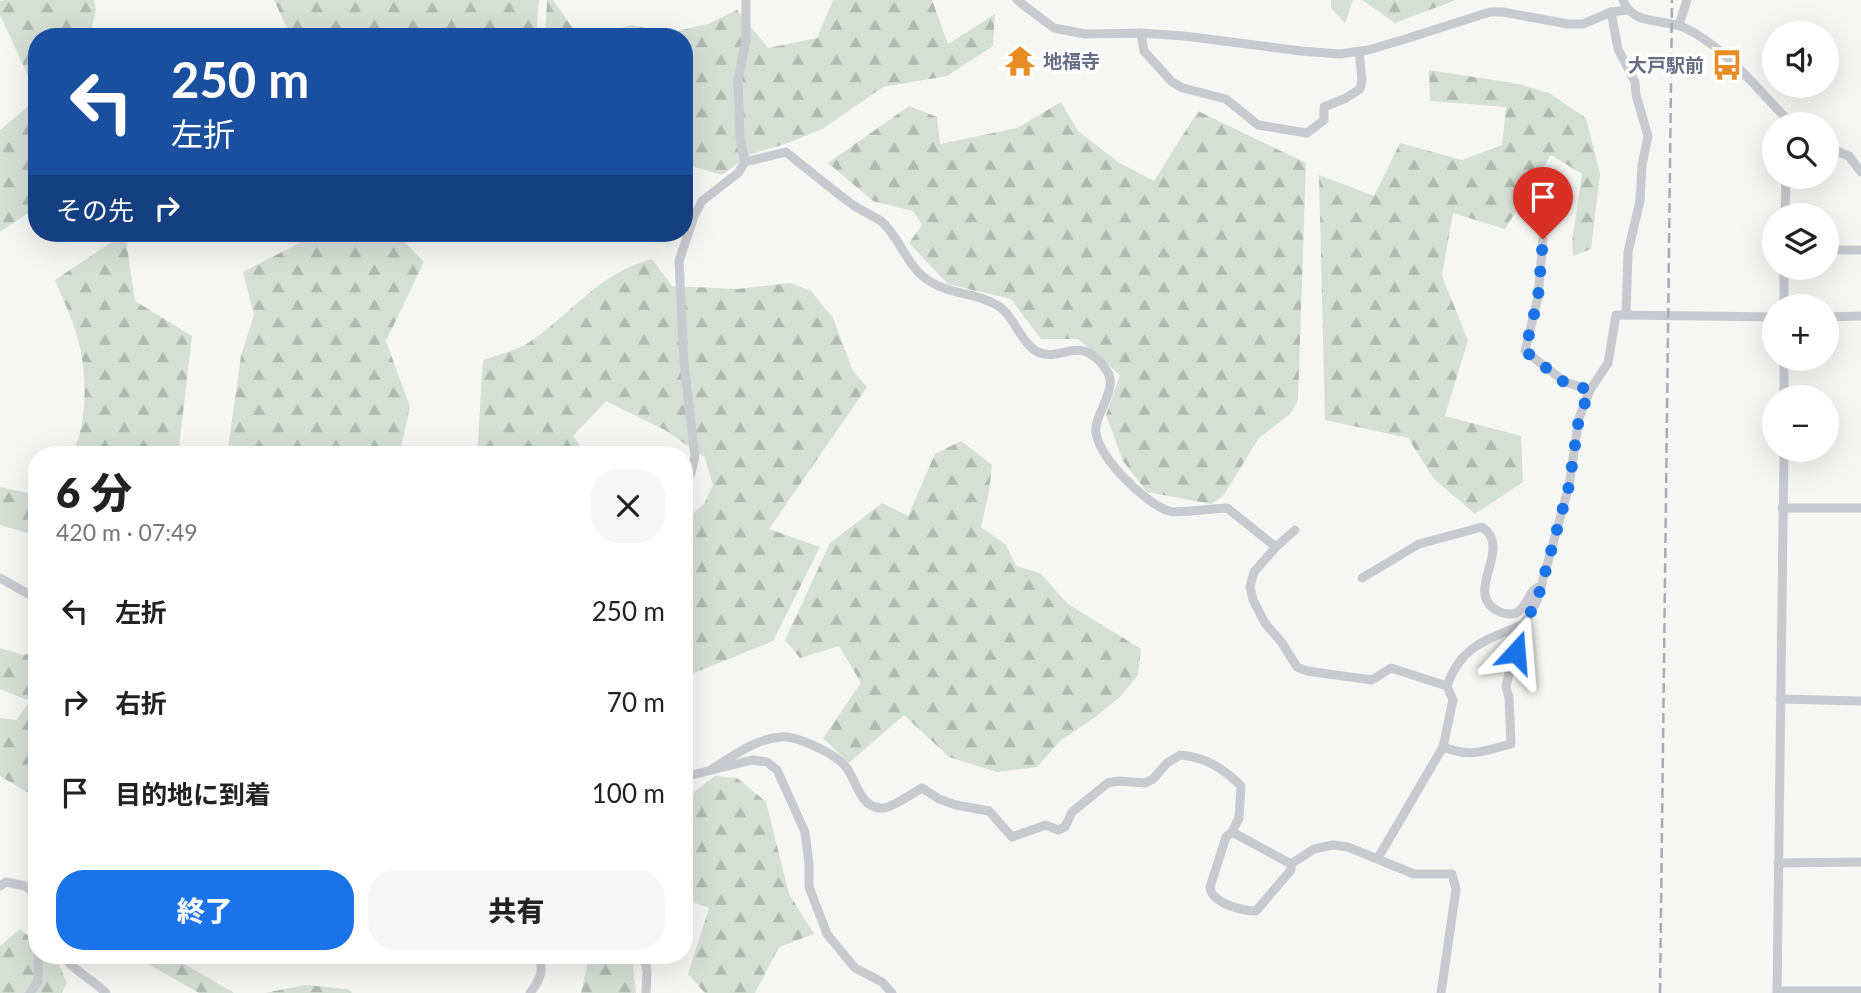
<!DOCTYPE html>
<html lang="ja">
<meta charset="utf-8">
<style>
:root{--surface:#fff;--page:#f6f6f6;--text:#222;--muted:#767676;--accent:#1a73e8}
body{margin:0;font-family:Lato,"Noto Sans JP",sans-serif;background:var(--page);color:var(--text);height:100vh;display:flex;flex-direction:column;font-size:26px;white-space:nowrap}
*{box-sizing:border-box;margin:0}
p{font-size:23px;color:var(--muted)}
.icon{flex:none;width:38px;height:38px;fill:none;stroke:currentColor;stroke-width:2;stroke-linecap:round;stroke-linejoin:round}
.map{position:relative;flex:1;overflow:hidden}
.side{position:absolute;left:28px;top:446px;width:665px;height:518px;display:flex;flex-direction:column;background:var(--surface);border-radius:28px;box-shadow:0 7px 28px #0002}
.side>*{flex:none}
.banner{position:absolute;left:28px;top:28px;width:665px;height:214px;border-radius:28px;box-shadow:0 7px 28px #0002;background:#1a4fa0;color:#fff;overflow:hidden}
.buttons{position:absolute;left:1762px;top:21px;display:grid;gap:14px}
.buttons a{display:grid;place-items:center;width:77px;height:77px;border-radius:50%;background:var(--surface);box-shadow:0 7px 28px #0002;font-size:35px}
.pin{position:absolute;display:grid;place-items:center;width:60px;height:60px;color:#fff;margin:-72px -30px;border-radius:50% 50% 50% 0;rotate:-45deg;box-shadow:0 0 7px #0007}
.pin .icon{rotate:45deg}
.me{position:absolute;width:77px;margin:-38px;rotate:19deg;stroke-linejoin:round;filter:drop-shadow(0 0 5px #0008)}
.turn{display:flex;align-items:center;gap:24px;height:147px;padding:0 28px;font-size:32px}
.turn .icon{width:91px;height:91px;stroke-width:2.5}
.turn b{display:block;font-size:49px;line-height:60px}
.then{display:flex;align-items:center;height:66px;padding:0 28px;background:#0003;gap:14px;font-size:26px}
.round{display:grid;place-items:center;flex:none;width:74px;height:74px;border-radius:28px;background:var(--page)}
.headline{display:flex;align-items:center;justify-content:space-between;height:119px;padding:0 28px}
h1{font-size:42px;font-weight:800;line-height:52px}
.primary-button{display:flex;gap:14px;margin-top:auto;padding:14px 28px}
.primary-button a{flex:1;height:80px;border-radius:28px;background:var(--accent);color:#fff;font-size:28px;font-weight:800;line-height:80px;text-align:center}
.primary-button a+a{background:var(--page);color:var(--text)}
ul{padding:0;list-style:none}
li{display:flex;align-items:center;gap:21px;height:91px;padding:0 28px}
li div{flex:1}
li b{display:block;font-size:26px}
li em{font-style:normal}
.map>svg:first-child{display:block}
.forest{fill:url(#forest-firs)}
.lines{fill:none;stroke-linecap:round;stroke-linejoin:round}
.minor{stroke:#c9cacf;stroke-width:9}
.rail{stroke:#a8abb3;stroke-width:2.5;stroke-dasharray:10 5;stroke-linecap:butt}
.route{stroke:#1a73e8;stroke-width:12;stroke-dasharray:0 21.6}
.labels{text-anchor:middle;stroke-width:7;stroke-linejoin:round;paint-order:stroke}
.poi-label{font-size:19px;font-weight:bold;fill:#656d86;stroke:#fff;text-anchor:start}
</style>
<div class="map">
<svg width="1861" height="993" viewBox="0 0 1861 993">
<defs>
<pattern id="forest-firs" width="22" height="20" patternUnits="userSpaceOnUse" patternTransform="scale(1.75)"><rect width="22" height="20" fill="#d6dfd5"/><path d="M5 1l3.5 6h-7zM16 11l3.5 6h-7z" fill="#b1b9b2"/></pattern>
</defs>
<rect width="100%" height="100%" fill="#f6f7f4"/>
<g class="forest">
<path d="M4,0H94L96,9L90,37H37V95L0,15V1Z"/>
<path d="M274,0H539L536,37H291Z"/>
<path d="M547,0H553L579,37H545Z"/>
<path d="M833,0H932L948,44L995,14L993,46L947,76L883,87L824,128L788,143L751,154L722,175L684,164V37H595L631,25L668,33L708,24L737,10L768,48L817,38Z"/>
<path d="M1331,0H1353L1345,23L1331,8Z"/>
<path d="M1362,0H1456L1395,23Z"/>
<path d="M1429,70L1519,84L1549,93L1586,118L1600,174L1591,249L1573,256L1572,242L1582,174L1551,155L1505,229L1453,213L1442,276L1468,340L1445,416L1521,436L1523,482L1475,514L1434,479L1408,438L1325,420L1319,175L1374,196L1400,143L1462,160L1502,145L1506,107L1430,101Z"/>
<path d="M37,99V207L0,232V130Z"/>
<path d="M1061,102L1078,131L1118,162L1154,181L1198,111L1306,163L1298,400L1290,414L1259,438L1223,496L1211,504L1147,492L1123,461L1106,415L1120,375L1078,339H1041L1011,299L948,284L909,243L922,225L913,211L873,201L828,163L909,106L937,117L940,144L1017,128Z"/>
<path d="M125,233L135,301L192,336L178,455H71C89,425 87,369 77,336C72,317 62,298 55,280Z"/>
<path d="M319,233H396L424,262L386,341L410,407L399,455H227L241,356L254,315L243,272Z"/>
<path d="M652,259L672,286L737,289L790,283L811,291L833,318L853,371L867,387L769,529L820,547L773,641L684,677V521L704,504L713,485L705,458L665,430L606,401L573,436L587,455H477L483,360C497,355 516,351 528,343C572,314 598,273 652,259Z"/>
<path d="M961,441L992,465L989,492L981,527L1006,545L1016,566L1040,573L1068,604L1141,649L1138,675L1120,697L1094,718L1060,741L1037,767L997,772L949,757L904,715L849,763L823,738L861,683L839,646L800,658L785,640L830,543L882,503L908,516L935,454Z"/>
<path d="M0,487L37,495V533H27L0,525Z"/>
<path d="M0,648L23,655L37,652V798L0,776V718L16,720L30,701L0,689Z"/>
<path d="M715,776L737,778L766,802L789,894L814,934L779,947L755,993H705L688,974L709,908L684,899V811L695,791Z"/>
<path d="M20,929L37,943V956C60,956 58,964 67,983L62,993H0V946Z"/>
<path d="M141,956H171L234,993H199L148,964Z"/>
<path d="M586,956H632L636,993H581L588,961Z"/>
<path d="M305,985L347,989L352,993H265Z"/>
</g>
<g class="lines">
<g class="minor">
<path d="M1017,0L1054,28L1085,34L1141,33L1184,36L1301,51L1340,54L1368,50L1399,41L1490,12H1503L1568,24H1583L1611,12L1627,10"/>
<path d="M1623,0C1631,25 1664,19 1683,27C1728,48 1758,91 1792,124"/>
<path d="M1611,12L1618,49L1635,82L1636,95L1648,136L1642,165L1640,201L1628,252L1626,315L1774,317"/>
<path d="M1679,25L1687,0"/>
<path d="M1141,33L1144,51L1172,82L1183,88L1226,99L1258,125L1307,133L1324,120V107L1346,98L1360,89L1362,80L1359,52"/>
<path d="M1827,147L1849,156L1861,172"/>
<path d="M745,162L786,152C808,170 830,188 853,205C862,211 872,215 881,221C901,238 907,269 931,282C953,296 977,292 1000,307C1014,317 1019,338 1033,349C1059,368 1079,328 1107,371C1118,387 1098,410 1096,427C1092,452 1145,504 1169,511C1180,514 1213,508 1227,508L1276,547L1254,572L1250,587L1253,600L1265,623L1282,643L1297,667L1307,671L1372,680L1391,668L1447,686"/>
<path d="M1785,215L1786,177"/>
<path d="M1543,239L1538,297L1525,351L1565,382L1590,390"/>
<path d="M1827,250H1861"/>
<path d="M1784,306V268"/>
<path d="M1827,317L1861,316"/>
<path d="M1784,397V359"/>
<path d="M684,481L691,473L695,456L684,364L679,261L694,216L702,201L738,173L745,162L740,138L738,80L746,41V0"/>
<path d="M1782,508H1861"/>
<path d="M1276,547L1295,530"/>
<path d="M0,578L37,599"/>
<path d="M1362,578L1419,544L1482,527C1515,549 1460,594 1500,612C1504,614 1511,615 1516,613C1529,607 1527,591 1540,586"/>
<path d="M1780,699L1861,701"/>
<path d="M1443,747C1471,758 1483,751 1511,744L1509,697L1506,687L1510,668L1524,624L1537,601L1569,486L1579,418L1590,390L1608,363L1616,315H1626"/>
<path d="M712,769C732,757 755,739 780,737C796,735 836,754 846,767C857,781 860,810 884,808C893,807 913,793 922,788L939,799L956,805L989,811L1012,837L1046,825L1058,830L1065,827L1072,812L1108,783L1119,781L1145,783L1153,779L1167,763L1180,755C1205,757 1223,768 1241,786L1239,818L1232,832L1291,864L1314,849L1333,845L1348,847L1414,874H1452L1456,889L1441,993"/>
<path d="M684,777L752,760L767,762L777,770L805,832L809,864V887L827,934L855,968L882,982L892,993"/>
<path d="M1232,832L1226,837L1210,887C1211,903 1242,911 1256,911L1291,870V864"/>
<path d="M1378,858L1443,747L1453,700L1447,686C1461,645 1487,640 1524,624"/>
<path d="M1778,863L1861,862"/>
<path d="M0,886L6,882L25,886L37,895"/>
<path d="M63,956C75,972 92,979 106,993"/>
<path d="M644,956L647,972L646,993"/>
<path d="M1777,991H1861"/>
<path d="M30,993L38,981V956"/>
<path d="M530,993C540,980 544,971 539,956"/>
<path d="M1777,993L1784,450"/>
</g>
<path class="rail" d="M1660,993L1672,0"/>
</g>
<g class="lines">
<path class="route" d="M1516,652L1524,624L1537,601L1547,566L1569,486L1579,418L1590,390L1565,383L1525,351L1538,298L1543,239"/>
</g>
<defs>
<symbol id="temple-bare" viewBox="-9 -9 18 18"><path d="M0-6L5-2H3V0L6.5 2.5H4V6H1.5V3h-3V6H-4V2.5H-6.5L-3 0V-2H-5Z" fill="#e88d23" stroke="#fff" stroke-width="2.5" paint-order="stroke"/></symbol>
<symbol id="bus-bare" viewBox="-9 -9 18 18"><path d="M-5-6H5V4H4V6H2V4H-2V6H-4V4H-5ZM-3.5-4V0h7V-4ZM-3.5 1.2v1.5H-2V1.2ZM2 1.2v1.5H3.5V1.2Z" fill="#e88d23" stroke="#fff" stroke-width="2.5" paint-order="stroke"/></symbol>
</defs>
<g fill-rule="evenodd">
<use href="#temple-bare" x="998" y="39" width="44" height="44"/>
<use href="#bus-bare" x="1705" y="43" width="44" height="44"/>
</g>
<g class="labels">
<g class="poi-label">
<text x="1043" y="68">地福寺</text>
<text x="1704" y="72" text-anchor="end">大戸駅前</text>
</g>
</g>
</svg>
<div class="buttons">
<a><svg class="icon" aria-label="sound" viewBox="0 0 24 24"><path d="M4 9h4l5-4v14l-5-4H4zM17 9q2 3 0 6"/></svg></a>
<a><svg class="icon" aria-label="search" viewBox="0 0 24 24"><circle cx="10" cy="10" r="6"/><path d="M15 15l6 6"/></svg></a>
<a><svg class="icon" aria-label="layers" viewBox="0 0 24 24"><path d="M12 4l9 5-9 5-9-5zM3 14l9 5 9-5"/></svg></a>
<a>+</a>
<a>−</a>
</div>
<div class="pin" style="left:1543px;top:239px;background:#d93025"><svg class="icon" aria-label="arrive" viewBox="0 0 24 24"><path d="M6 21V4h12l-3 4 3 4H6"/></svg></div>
<svg class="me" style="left:1516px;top:652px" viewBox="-20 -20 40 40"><path d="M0-17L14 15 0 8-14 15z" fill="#1a73e8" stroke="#fff" stroke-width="4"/></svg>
<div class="banner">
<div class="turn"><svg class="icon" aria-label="left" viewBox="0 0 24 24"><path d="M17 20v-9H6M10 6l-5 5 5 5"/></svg><div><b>250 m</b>左折</div></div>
<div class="then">その先<svg class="icon" aria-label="right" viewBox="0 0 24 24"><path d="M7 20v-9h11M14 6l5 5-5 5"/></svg></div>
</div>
<section class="side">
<div class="headline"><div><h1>6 分</h1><p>420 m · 07:49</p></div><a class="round"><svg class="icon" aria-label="close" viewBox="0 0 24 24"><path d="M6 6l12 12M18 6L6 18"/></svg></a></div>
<ul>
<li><svg class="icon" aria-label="left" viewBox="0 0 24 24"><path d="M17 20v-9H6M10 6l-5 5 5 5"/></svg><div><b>左折</b></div><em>250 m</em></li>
<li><svg class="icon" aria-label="right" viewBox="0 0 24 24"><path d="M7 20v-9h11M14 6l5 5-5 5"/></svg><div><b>右折</b></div><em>70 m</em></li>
<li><svg class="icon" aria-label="arrive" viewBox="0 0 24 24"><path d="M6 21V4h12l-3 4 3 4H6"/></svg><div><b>目的地に到着</b></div><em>100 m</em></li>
</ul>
<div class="primary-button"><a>終了</a><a>共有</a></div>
</section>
</div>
